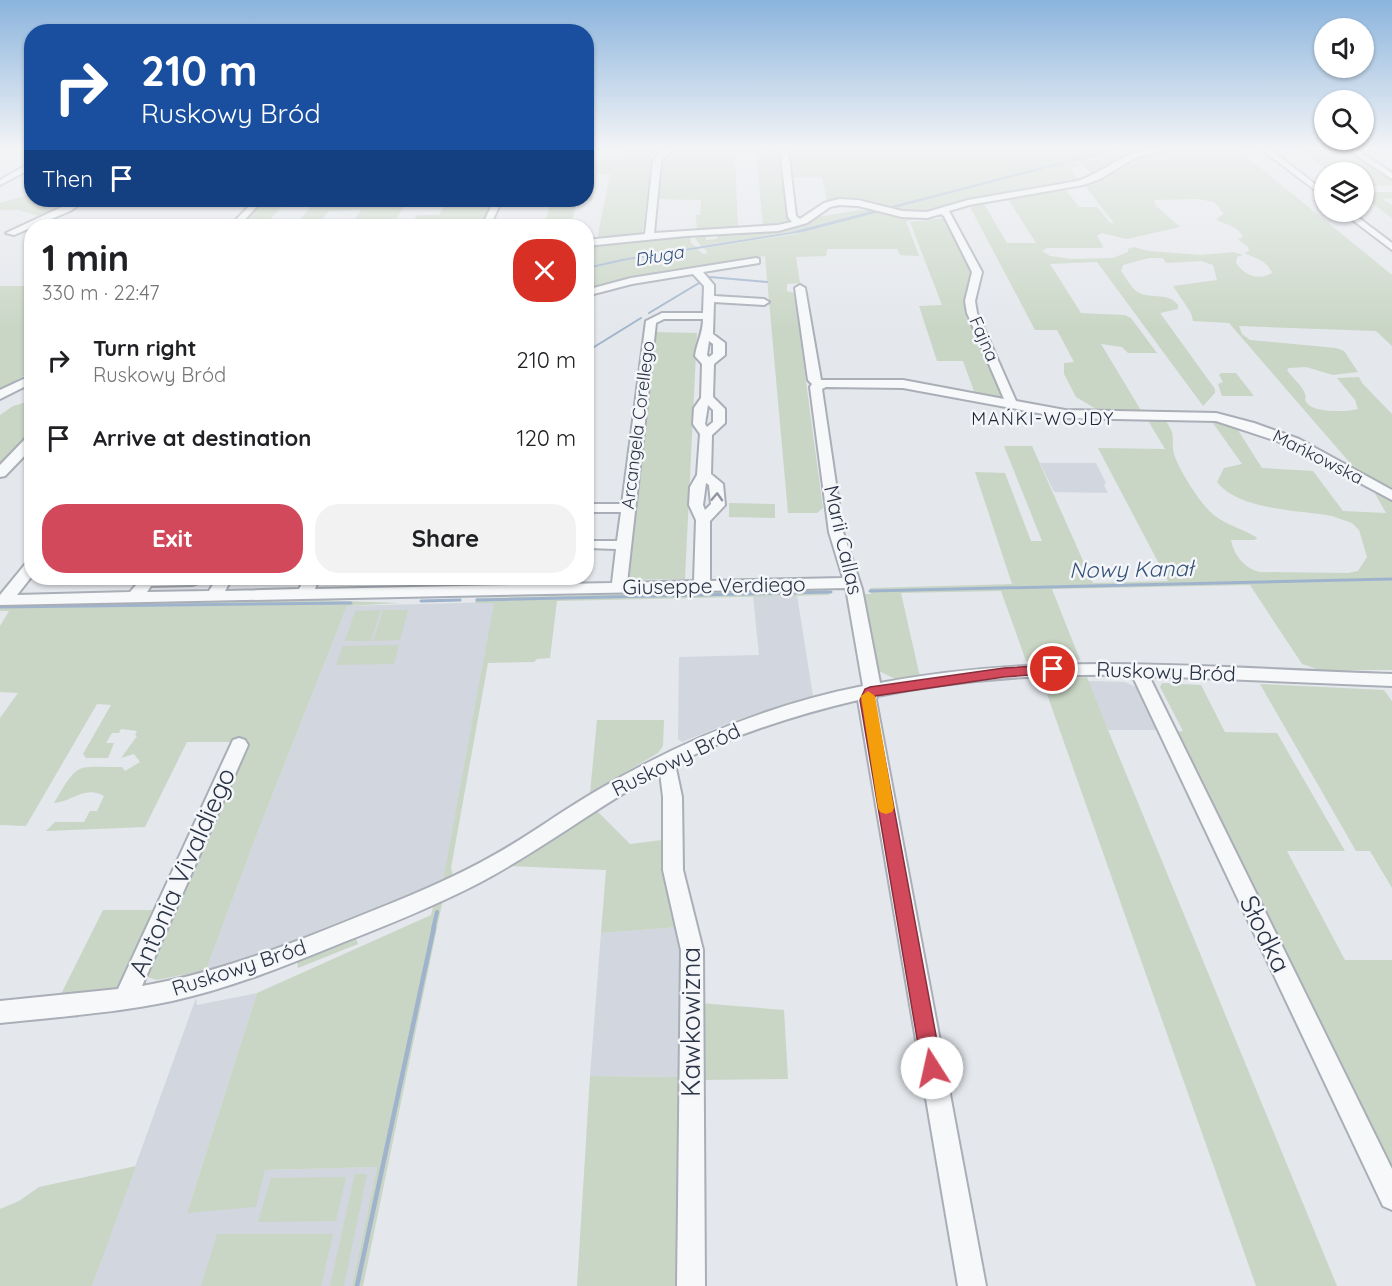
<!DOCTYPE html>
<meta charset="utf-8">
<style>
:root{--surface:#fff;--page:#f2f2f2;--text:#202124;--muted:#757577;--accent:#d1495b}
body{margin:0;font-family:Quicksand,sans-serif;background:var(--page);color:var(--text);height:100vh;display:flex;flex-direction:column;font-size:22px;white-space:nowrap}
*{box-sizing:border-box;margin:0}
p{font-size:20px;color:var(--muted)}
.icon{flex:none;width:33px;height:33px;fill:none;stroke:currentColor;stroke-width:2;stroke-linecap:round;stroke-linejoin:round}
.map{position:relative;flex:1;overflow:hidden}
.drawer{position:absolute;left:24px;top:219px;width:570px;height:366px;display:flex;flex-direction:column;background:var(--surface);border-radius:24px;box-shadow:0 2px 4px #0004}
.drawer>*{flex:none}
.hud{position:absolute;left:24px;top:24px;width:570px;height:183px;border-radius:24px;box-shadow:0 2px 4px #0004;background:#1a4fa0;color:#fff;overflow:hidden}
.buttons{position:absolute;left:1314px;top:18px;display:grid;gap:12px}
.buttons a{display:grid;place-items:center;width:60px;height:60px;border-radius:50%;background:var(--surface);box-shadow:0 2px 4px #0004;font-size:30px}
.pin{position:absolute;display:grid;place-items:center;width:51px;height:51px;color:#fff;margin:-26px;border:3px solid #fff;border-radius:50%;box-shadow:0 2px 6px #0007}
.me{position:absolute;width:66px;margin:-33px;rotate:350deg;stroke-linejoin:round;filter:drop-shadow(0 0 4px #0008)}
.turn{display:flex;align-items:center;gap:21px;height:126px;padding:0 18px;font-size:27px}
.turn .icon{width:78px;height:78px;stroke-width:2.5}
.turn b{display:block;font-size:42px;line-height:51px}
.then{display:flex;align-items:center;height:57px;padding:0 18px;background:#0003;gap:12px;font-size:22px}
.round{display:grid;place-items:center;flex:none;width:63px;height:63px;border-radius:24px;background:var(--page)}
.headline{display:flex;align-items:center;justify-content:space-between;height:102px;padding:0 18px}
h1{font-size:36px;font-weight:700;line-height:45px}
.cta{display:flex;gap:12px;margin-top:auto;padding:12px 18px}
.cta a{flex:1;height:69px;border-radius:24px;background:var(--accent);color:#fff;font-size:24px;font-weight:700;line-height:69px;text-align:center}
.cta a+a{background:var(--page);color:var(--text)}
ul{padding:0;list-style:none}
li{display:flex;align-items:center;gap:18px;height:78px;padding:0 18px}
li div{flex:1}
li b{display:block;font-size:22px}
li em{font-style:normal}
.map>svg:first-child{display:block}
.built{fill:#d2d6de}
.green{fill:#c9d6c5;fill-rule:evenodd}
.water{fill:#9fb4cc}
.lines{fill:none;stroke-linecap:round;stroke-linejoin:round}
.stream-far3{stroke:#9fb4cc;stroke-width:2}
.stream-far2{stroke:#9fb4cc;stroke-width:3}
.stream-far1{stroke:#9fb4cc;stroke-width:4}
.stream{stroke:#9fb4cc;stroke-width:4.5}
.minor-casing{stroke:#a9aeb7;stroke-width:4}
.minor{fill:#f7f8fa;fill-rule:evenodd}
.oneway{stroke:#9196a0}
.route{fill:#d1495b;stroke:#882f3b;stroke-width:1.5}
.slow{fill:#f59e0b}
.labels{text-anchor:middle;stroke-width:5;stroke-linejoin:round;paint-order:stroke}
.far-water-label{font-size:18px;font-style:italic;fill:#34527a;stroke:#f4f6f9}
.far-street-label{font-size:18px;fill:#2b3445;stroke:#f4f6f9}
.far-neighbourhood-label{font-size:18px;letter-spacing:1.5px;fill:#1d2536;stroke:#f4f6f9}
.street-label{font-size:21px;fill:#2b3445;stroke:#f4f6f9}
.water-label{font-size:22px;font-style:italic;fill:#34527a;stroke:#f4f6f9}
.near-street-label{font-size:26px;fill:#2b3445;stroke:#f4f6f9}
</style>
<div class="map">
<svg width="1392" height="1286" viewBox="0 0 1392 1286">
<rect width="100%" height="100%" fill="#e4e7ec"/>
<g class="built">
<path d="M1040,463H1096L1106,483L1104,485L1108,493L1054,492Z"/>
<path d="M797,595L813,696L734,721L682,742L678,739L679,657L759,655L753,596Z"/>
<path d="M495,602L443,880L282,945L206,970L257,834L347,606Z"/>
<path d="M1088,681L1125,682L1138,688L1157,730H1108Z"/>
<path d="M679,927L680,1077L590,1076L601,933Z"/>
<path d="M257,993L187,1213L265,1170L377,1167L352,1286H92L196,998L197,1005Z"/>
</g>
<g class="green">
<path d="M624,149H668L653,156L642,234L597,240L610,174H597L592,201H582L586,200L587,160L622,158Z"/>
<path d="M677,149H782L791,221L763,226L756,152L735,155L738,228L697,230L696,215H700L701,200L656,199L661,160L664,155H673V153H670Z"/>
<path d="M787,149H1112L887,208L853,198L827,200L822,177H790Z"/>
<path d="M1120,149H1162L1145,152L1093,177L1083,165L1070,168L1080,181L983,197L926,213L915,214L891,209Z"/>
<path d="M1186,149H1237L1392,275V346L1376,331L1239,326L1242,334L1250,340L1336,348L1344,351L1358,372L1333,375L1306,367L1289,368L1287,370C1292,378 1302,385 1305,394C1307,400 1303,398 1307,403C1313,413 1348,412 1358,409L1355,400L1337,378L1359,377L1362,383L1392,414V490L1357,471L1229,323L1193,321L1191,313L1173,286L1217,280L1213,265L1201,261L1166,263L1163,258H1149L1123,265L1121,271C1126,277 1130,286 1136,291C1148,300 1168,291 1178,305V309L1160,313L1215,389V393L1203,406L1097,262L1050,264L1081,313L1125,315L1131,318L1157,353H1128L1122,347L1101,344L1142,412H1101L1076,397L1064,374V363L1074,362L1057,330H1035L970,207L984,204L1007,243H1036L1008,199L1065,189L1079,207H1097L1110,223H1114L1084,185L1107,177L1143,157ZM1154,200L1197,199L1214,202L1224,214L1216,219C1226,226 1238,225 1243,237L1238,239L1248,247L1249,251L1244,253C1255,258 1268,261 1272,273C1258,281 1244,275 1236,263L1237,257L1243,255L1234,252L1201,255L1148,251L1134,247L1128,249V252L1113,258L1071,259L1050,256L1042,251L1047,248H1102L1103,246L1097,236L1101,233L1127,239L1180,227L1156,206Z"/>
<path d="M1297,149H1347L1392,179V186H1364L1372,192H1392V198L1382,199L1392,205V218L1364,197V172H1330Z"/>
<path d="M31,194L32,200H78L43,217L19,210H0V203Z"/>
<path d="M263,200H288L264,226H238Z"/>
<path d="M317,200H408L392,226H359L362,221H354L361,210L329,211L317,226H294Z"/>
<path d="M448,200H470L467,205L490,206L483,223H435L433,226H410L417,215H439Z"/>
<path d="M520,200H578L570,226H544L550,206H518Z"/>
<path d="M860,210L875,211L791,232L701,246L695,238L706,236V240L717,239L718,233L787,228L818,217Z"/>
<path d="M879,212L910,218L940,214L945,216L906,221L919,256L900,255L897,249H827L826,256L796,257L800,283L787,284V291L794,293L823,508L817,513H788L765,256L632,277L587,289V269L628,260L697,249L703,254L708,253L704,248L795,234Z"/>
<path d="M946,218L972,270C976,296 952,307 976,333L1005,397L996,398L975,394L963,361H937L919,306L942,305L910,222Z"/>
<path d="M690,234L691,243L696,247L621,259L587,267V245L621,244Z"/>
<path d="M0,286H31V371L0,391Z"/>
<path d="M654,332L697,333L685,579L624,580Z"/>
<path d="M1221,373H1236L1254,396H1222L1218,384L1223,382L1219,375Z"/>
<path d="M31,401V437L0,467V415L13,406Z"/>
<path d="M1147,419H1164C1179,437 1169,440 1175,457C1181,473 1201,505 1214,515C1226,525 1243,529 1256,537L1257,539L1254,540H1231C1234,555 1244,568 1259,572L1348,573L1358,571L1367,557L1359,530L1352,523L1332,516C1299,510 1238,510 1217,482L1224,468L1242,464L1210,419L1236,427L1262,468L1313,471L1343,511L1386,513L1373,490L1392,499V670H1320L1302,664L1250,585L1052,589L1080,660L1026,661L1001,591L901,593L920,677L899,681L879,671L864,594H871L870,588L1012,584L975,472L1005,473L1031,541H1042L1004,446H1032L1093,583L1168,581L1098,448L1165,449Z"/>
<path d="M729,503L775,504V518L729,517Z"/>
<path d="M828,589L829,595L557,601L550,658L537,659L534,662L488,663L451,868L453,875L443,880L494,603H475L476,598Z"/>
<path d="M315,598V600L400,603L347,606L257,834L206,970L157,980L144,976L247,742H187L145,827L46,831L55,822H84L90,811H97L104,796C84,785 72,802 54,803C79,761 74,767 122,767L125,771L140,762L134,754L121,758L137,736L135,735L137,731L121,729L119,733H112L106,743H114L108,758H86L83,754L111,705L97,704L26,826L0,825V718L18,693L0,692V626L9,611H0V603Z"/>
<path d="M381,610L371,641H345L355,611Z"/>
<path d="M383,610H408L400,640L373,641Z"/>
<path d="M399,645L394,664L336,665L343,646Z"/>
<path d="M1087,677L1108,730L1337,1286H1256L1042,680Z"/>
<path d="M1162,683L1201,685L1225,732L1277,733L1345,851H1287L1345,960H1392V1175L1177,732L1183,731L1160,687Z"/>
<path d="M1260,684L1384,690L1392,701V888L1370,851H1356Z"/>
<path d="M597,720H664L663,746L658,753L590,793Z"/>
<path d="M596,810L630,844L662,840L661,871L679,927L601,933L606,870L506,866Z"/>
<path d="M443,899L363,1286H352L377,1167L265,1170L256,1207L187,1213L257,993L431,915L434,903Z"/>
<path d="M103,910H156L121,987L61,994Z"/>
<path d="M356,938L358,944L298,968L297,959Z"/>
<path d="M699,1003L784,1010L788,1079L700,1080Z"/>
<path d="M590,1076L680,1077L678,1286H577Z"/>
<path d="M136,1166L92,1286H0V1209L19,1201L39,1187Z"/>
<path d="M355,1174H367L344,1286H330Z"/>
<path d="M346,1177L336,1221L258,1222L271,1178Z"/>
<path d="M217,1234H333L321,1286H201Z"/>
</g>
<path class="water" d="M1112,149H1120L803,232L628,260L587,269V267L621,259L791,232Z"/>
<g class="lines">
<g class="stream-far3">
<path d="M710,277L767,282"/>
<path d="M649,313L699,283"/>
<path d="M586,352L641,318"/>
</g>
<g class="stream-far2">
<path d="M870,591L1392,579"/>
<path d="M477,600L831,592"/>
<path d="M421,601L460,600"/>
<path d="M0,607L351,603"/>
</g>
<path class="stream-far1" d="M433,929L437,912"/>
<path class="stream" d="M357,1286L434,927"/>
<defs>
<g id="minor">
<path d="M666,149H677L665,156L661,161L654,233L778,225L792,222L788,217L780,149H788L796,216L800,219L824,203L839,199L858,200L902,211L927,212L968,200L1078,181C1097,174 1112,163 1129,155C1142,149 1158,149 1172,149L1135,158L1100,179L1083,185L969,205L949,211L982,272L975,301L977,313L1016,401L1065,410L1216,413L1254,423L1299,439L1392,490V500L1289,445L1216,421L1065,418L903,388L826,387L822,389L843,532L862,589L880,683C1050,650 1221,669 1392,674V686L1149,676L1392,1169V1210L1383,1206L1132,675C1046,673 962,679 877,696L876,700L986,1286H958L858,700C795,715 734,734 675,764L682,797L683,870L703,950L705,1286H677L681,950L663,870V797L660,772C598,806 543,849 481,882C437,905 390,924 344,942C288,965 231,988 172,1001C115,1013 57,1017 0,1023V1001L118,989L233,740L239,738L245,740L248,745L142,986C218,973 291,944 362,915C407,897 452,879 494,855C530,835 563,810 598,790C681,741 768,705 863,686L846,588L0,605V595L27,562L32,561V576L17,595L130,592L142,578H208L205,581L192,585L151,586L147,592L209,591L217,578H232L225,591L299,589L305,578H319L315,589L612,583L616,549L588,548L586,544L593,541H617L621,512H586V504H622L646,321L662,313H703L704,286L693,274L632,284L586,296V290L631,278L756,258L759,259V263L703,272L714,285V296L764,299L769,302L764,305L714,302L713,334L725,343V355L714,364L713,397L725,409V423L712,435L711,474L723,484L725,505L710,521V581L843,578L829,532L810,387L812,384L808,380L795,288L800,285L805,288L821,380H903L1004,399L967,313L965,301L972,272L944,216L941,214L927,218L902,217L858,206L839,205L830,207L807,223L778,231L686,236L586,246V240L645,234L653,161L659,152ZM664,319H703C703,333 697,342 695,356L702,364L701,398L694,408L693,424L700,434L697,475L690,487L689,505L696,520L694,581L627,583L656,323ZM709,341L713,344V354L709,357L707,355ZM708,405L713,410V422L707,427L705,424ZM706,483L709,485L711,504L705,510L703,505Z"/>
<path d="M1261,149H1270L1324,191V197Z"/>
<path d="M1347,149H1356L1392,173V179Z"/>
<path d="M32,162V168L0,185V180Z"/>
<path d="M77,200H86L70,211L14,235L6,233Z"/>
<path d="M255,200H263L239,226H230Z"/>
<path d="M494,200H502L490,226H482Z"/>
<path d="M1342,212H1351L1392,243V250Z"/>
<path d="M32,375V383L0,399V390Z"/>
<path d="M32,436V448L5,476L0,477V465L27,437Z"/>
</g>
</defs>
<use href="#minor" class="minor-casing"/>
<use href="#minor" class="minor"/>
</g>
<defs><path id="oneway-chevron" d="M-2-3.5L2.5 0L-2 3.5" fill="none" stroke-width="1.6" stroke-linecap="round" stroke-linejoin="round" transform="scale(1.5)"/></defs>
<use class="oneway" href="#oneway-chevron" transform="translate(717 497) rotate(-88)"/>
<linearGradient id="sky" x2="0" y2="1"><stop stop-color="#8bb4dd"/><stop offset="0.45" stop-color="#f3f4f6"/><stop offset="1" stop-color="#f3f4f6" stop-opacity="0"/></linearGradient>
<rect width="1392" height="329" fill="url(#sky)"/>
<path class="route" d="M1053,665L1060,669L1058,673L1004,677L875,696L874,700L942,1068L939,1075L932,1078L925,1075L922,1068L860,700L865,689L870,687L1004,668Z"/>
<path class="slow" d="M868,691L875,696L894,808L892,812L886,814L880,812L878,808L861,696Z"/>
<g class="labels">
<g class="far-water-label">
<text transform="translate(659 256) rotate(-10)" y="6">Długa</text>
</g>
<g class="far-street-label">
<text transform="translate(984 339) rotate(66)" y="6">Fajna</text>
<text transform="translate(638 425) rotate(-83)" y="6">Arcangela Corellego</text>
<text transform="translate(1318 457) rotate(27)" y="6">Mańkowska</text>
</g>
<g class="far-neighbourhood-label">
<text x="1043" y="425">MAŃKI-WOJDY</text>
</g>
<g class="street-label">
<text transform="translate(843 540) rotate(77)" y="7">Marii Callas</text>
<text transform="translate(714 586) rotate(-1)" y="7">Giuseppe Verdiego</text>
<text transform="translate(1166 672) rotate(2)" y="7">Ruskowy Bród</text>
<text transform="translate(676 760) rotate(-26)" y="7">Ruskowy Bród</text>
<text transform="translate(239 968) rotate(-18)" y="7">Ruskowy Bród</text>
</g>
<g class="water-label">
<text transform="translate(1131 569) rotate(-1)" y="8">Nowy Kanał</text>
</g>
<g class="near-street-label">
<text transform="translate(182 872) rotate(-66)" y="9">Antonia Vivaldiego</text>
<text transform="translate(1265 934) rotate(64)" y="9">Słodka</text>
<text transform="translate(691 1022) rotate(-90)" y="9">Kawkowizna</text>
</g>
</g>
</svg>
<div class="buttons">
<a><svg class="icon" aria-label="sound" viewBox="0 0 24 24"><path d="M4 9h4l5-4v14l-5-4H4zM17 9q2 3 0 6"/></svg></a>
<a><svg class="icon" aria-label="search" viewBox="0 0 24 24"><circle cx="10" cy="10" r="6"/><path d="M15 15l6 6"/></svg></a>
<a><svg class="icon" aria-label="layers" viewBox="0 0 24 24"><path d="M12 4l9 5-9 5-9-5zM3 14l9 5 9-5"/></svg></a>
</div>
<div class="pin" style="left:1053px;top:669px;background:#d93025"><svg class="icon" aria-label="arrive" viewBox="0 0 24 24"><path d="M6 21V4h12l-3 4 3 4H6"/></svg></div>
<svg class="me" style="left:932px;top:1068px" viewBox="-20 -20 40 40"><circle r="19" fill="#fff"/><path d="M0-13L10 11 0 6-10 11z" fill="#d1495b"/></svg>
<div class="hud">
<div class="turn"><svg class="icon" aria-label="right" viewBox="0 0 24 24"><path d="M7 20v-9h11M14 6l5 5-5 5"/></svg><div><b>210 m</b>Ruskowy Bród</div></div>
<div class="then">Then<svg class="icon" aria-label="arrive" viewBox="0 0 24 24"><path d="M6 21V4h12l-3 4 3 4H6"/></svg></div>
</div>
<section class="drawer">
<div class="headline"><div><h1>1 min</h1><p>330 m · 22:47</p></div><a class="round" style="background:#d93025;color:#fff"><svg class="icon" aria-label="close" viewBox="0 0 24 24"><path d="M6 6l12 12M18 6L6 18"/></svg></a></div>
<ul>
<li><svg class="icon" aria-label="right" viewBox="0 0 24 24"><path d="M7 20v-9h11M14 6l5 5-5 5"/></svg><div><b>Turn right</b><p>Ruskowy Bród</p></div><em>210 m</em></li>
<li><svg class="icon" aria-label="arrive" viewBox="0 0 24 24"><path d="M6 21V4h12l-3 4 3 4H6"/></svg><div><b>Arrive at destination</b></div><em>120 m</em></li>
</ul>
<div class="cta"><a>Exit</a><a>Share</a></div>
</section>
</div>
